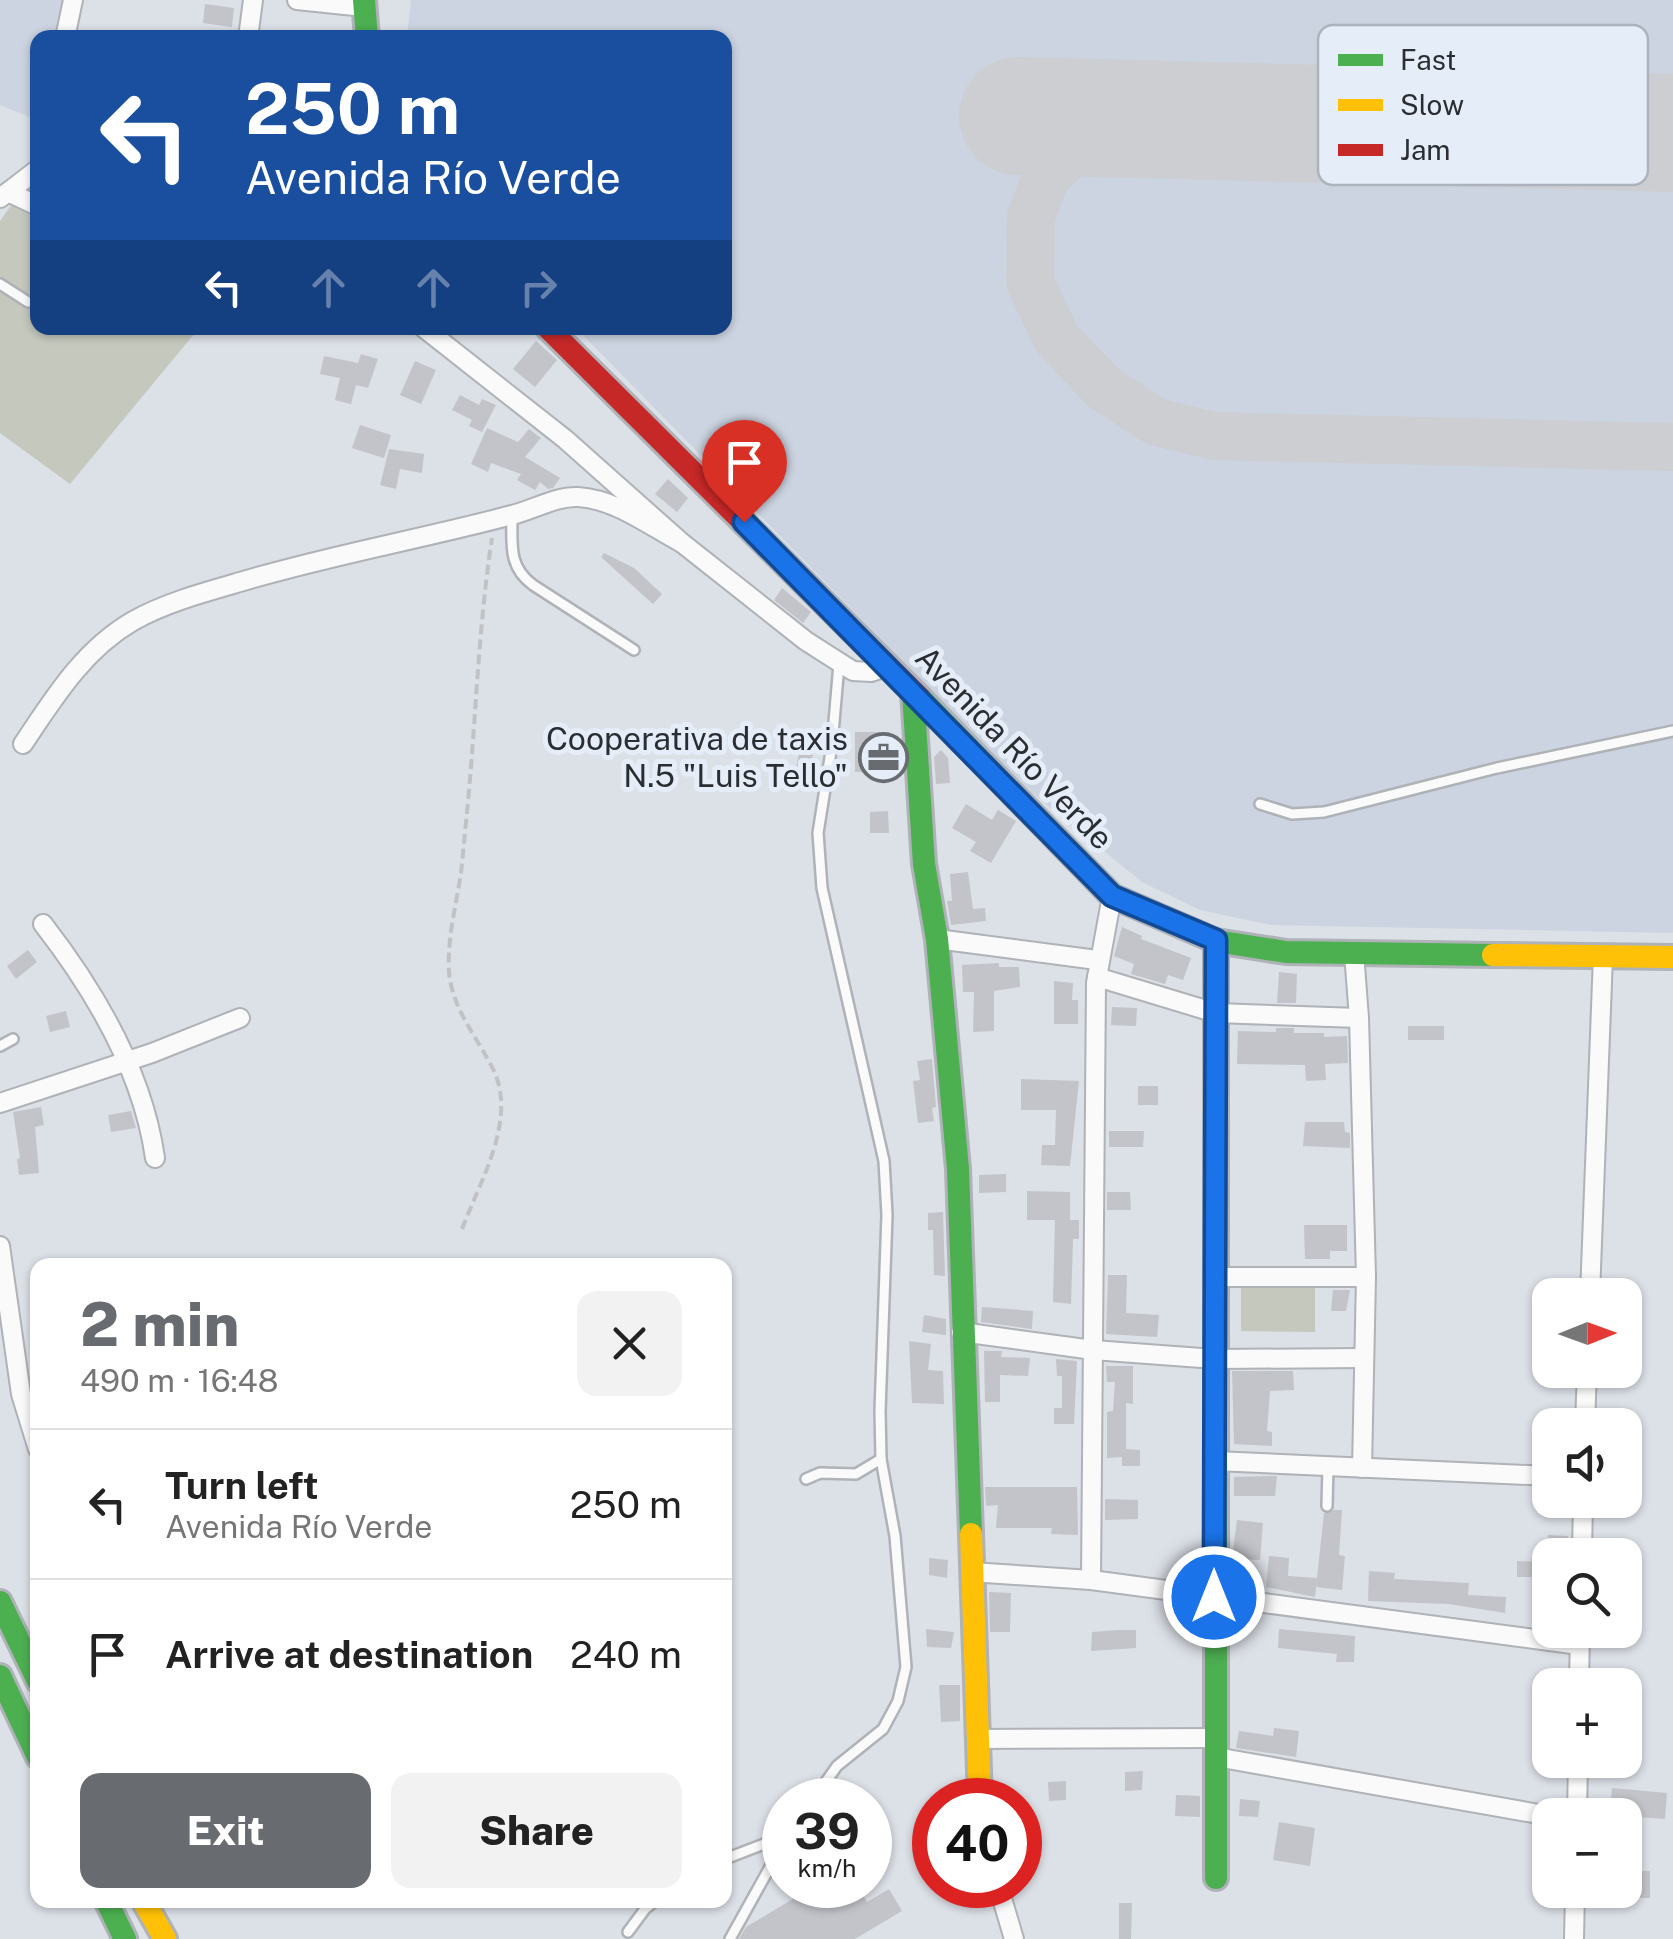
<!DOCTYPE html>
<meta charset="utf-8">
<style>
:root{--surface:#fff;--page:#f2f2f2;--text:#222;--muted:#767676;--line:#e0e0e0;--accent:#686c71}
body{margin:0;font-family:"Public Sans",sans-serif;background:var(--page);color:var(--text);height:100vh;display:flex;flex-direction:column;font-size:38px;white-space:nowrap}
*{box-sizing:border-box;margin:0}
p{font-size:32px;color:var(--muted)}
.icon{flex:none;width:55px;height:55px;fill:none;stroke:currentColor;stroke-width:2;stroke-linecap:round;stroke-linejoin:round}
.map{position:relative;flex:1;overflow:hidden}
.sheet{position:absolute;left:30px;top:1258px;width:702px;height:650px;display:flex;flex-direction:column;background:var(--surface);border-radius:20px;box-shadow:0 2px 8px #0004}
.sheet>*{flex:none}
.guide{position:absolute;left:30px;top:30px;width:702px;height:305px;border-radius:20px;box-shadow:0 2px 8px #0004;background:#1a4fa0;color:#fff;overflow:hidden}
.needle{width:65px;rotate:89deg}
.controls{position:absolute;left:1532px;top:1278px;display:grid;gap:20px}
.controls a{display:grid;place-items:center;width:110px;height:110px;border-radius:20px;background:var(--surface);box-shadow:0 2px 8px #0004;font-size:50px}
.speed{position:absolute;left:762px;top:1778px;display:flex;gap:20px;font-size:50px;font-weight:700;text-align:center}
.speed>*{display:grid;place-content:center;width:130px;height:130px;border-radius:50%;background:var(--surface);box-shadow:0 2px 8px #0004;line-height:1}
.speed small{font-size:25px;font-weight:400}
.speed .limit{border:15px solid #d22;background:#fff;color:#111}
.pin{position:absolute;display:grid;place-items:center;width:85px;height:85px;color:#fff;margin:-102px -42px;border-radius:50% 50% 50% 0;rotate:-45deg;box-shadow:0 0 10px #0007}
.pin .icon{rotate:45deg}
.me{position:absolute;width:110px;margin:-55px;rotate:0deg;stroke-linejoin:round;filter:drop-shadow(0 0 8px #0008)}
.turn{display:flex;align-items:center;gap:35px;height:210px;padding:0 50px;font-size:45px}
.turn .icon{width:130px;height:130px;stroke-width:2.5}
.turn b{display:block;font-size:70px;line-height:85px}
.lanes{display:flex;align-items:center;height:95px;padding:0 50px;background:#0003;justify-content:center;gap:50px;direction:ltr}
.lanes .off{opacity:.35}
.round{display:grid;place-items:center;flex:none;width:105px;height:105px;border-radius:20px;background:var(--page)}
.head{display:flex;align-items:center;justify-content:space-between;height:170px;padding:0 50px}
h1{font-size:60px;font-weight:800;line-height:75px;color:var(--accent)}
.cta{display:flex;gap:20px;margin-top:auto;padding:20px 50px}
.cta a{flex:1;height:115px;border-radius:20px;background:var(--accent);color:#fff;font-size:40px;font-weight:800;line-height:115px;text-align:center}
.cta a+a{background:var(--page);color:var(--text)}
ul{padding:0;list-style:none}
li{display:flex;align-items:center;gap:30px;height:150px;padding:0 50px;border-top:2px solid var(--line)}
li div{flex:1}
li b{display:block;font-size:38px}
li em{font-style:normal}
.map>svg:first-child{display:block}
.built{fill:#ccd4e1}
.green{fill:#c4c8bd}
.lines{fill:none;stroke-linecap:round;stroke-linejoin:round}
.taxiway{stroke:#ccced2;stroke-width:48}
.runway{stroke:#ccced2;stroke-width:118}
.building{fill:#c2c4ca}
.lane-casing{stroke:#afb2b7;stroke-width:14}
.street-casing{stroke:#afb2b7;stroke-width:22}
.fast-casing{stroke:#afb2b7;stroke-width:28}
.slow-casing{stroke:#afb2b7;stroke-width:28}
.jam-casing{stroke:#afb2b7;stroke-width:28}
.path{stroke:#c0c2c4;stroke-width:4;stroke-dasharray:10 5;stroke-linecap:butt}
.lane{stroke:#fafafb;stroke-width:9}
.street{stroke:#fafafb;stroke-width:18}
.fast{stroke:#4caf50;stroke-width:22}
.slow{stroke:#ffc107;stroke-width:22}
.jam{stroke:#c62828;stroke-width:22}
.route-casing{stroke:#114b97;stroke-width:25}
.route{stroke:#1a73e8;stroke-width:18}
.labels{text-anchor:middle;stroke-width:10;stroke-linejoin:round;paint-order:stroke}
.poi-label{font-size:32px;fill:#2a2d31;stroke:#e5edf8;text-anchor:end}
.street-label{font-size:32px;fill:#2a2d31;stroke:#e5edf8}
.key{fill:#e5edf8;stroke:#adb3bc;stroke-width:2.5}
.key-label{font-size:28px;fill:#2a2d31}
</style>
<div class="map">
<svg width="1673" height="1939" viewBox="0 0 1673 1939">
<rect width="100%" height="100%" fill="#dce0e7"/>
<g class="built">
<path d="M0,0H65L58,37L38,38L37,120L0,105Z"/>
<path d="M411,0H1673V933L1271,925L1200,910L1142,882L1030,791L576,328H725V38H407Z"/>
</g>
<g class="green">
<path d="M12,204L37,216L38,328H199L70,484L0,433V221Z"/>
<path d="M1241,1284H1315V1332L1241,1331Z"/>
</g>
<g class="lines">
<path class="taxiway" d="M1138,119L1081,143L1046,177L1031,217L1030,282L1057,339L1104,388L1156,422L1214,436L1673,447"/>
<path class="runway" d="M1018,116L1673,133"/>
</g>
<g class="building">
<path d="M205,4L234,8L232,27L203,23Z"/>
<path d="M536,341L557,360L535,387L513,369Z"/>
<path d="M361,354L378,359L368,388L356,385L351,404L335,400L340,378L320,374L324,356L358,363Z"/>
<path d="M415,361L436,370L421,404L400,395Z"/>
<path d="M460,395L479,405L482,399L496,405L482,432L469,426L472,420L452,410Z"/>
<path d="M360,425L391,435L384,458L352,448Z"/>
<path d="M487,428L518,442L529,429L541,438L525,457L560,478L553,488L548,489L540,482L535,490L517,480L521,474L491,463L488,472L471,464Z"/>
<path d="M389,449L424,454L422,473L400,469L396,489L380,485Z"/>
<path d="M668,479L688,498L677,512L655,494Z"/>
<path d="M604,553L634,568L662,594L653,604L601,557Z"/>
<path d="M782,588L811,612L803,623L774,600Z"/>
<path d="M855,732H889L890,772H855Z"/>
<path d="M803,736L816,739L809,775L795,772Z"/>
<path d="M941,750L948,758L950,783L936,784L934,757Z"/>
<path d="M966,804L992,820L998,810L1016,821L991,863L970,851L976,842L952,828Z"/>
<path d="M888,811L889,833H870V812Z"/>
<path d="M968,872L973,909L985,908L986,921L951,925L947,901H952L950,874Z"/>
<path d="M1122,927L1142,936L1141,939L1191,958L1183,980L1168,975L1165,984L1131,974L1134,964L1114,956Z"/>
<path d="M28,950L37,962L16,979L7,966Z"/>
<path d="M999,963V967H1019L1020,987L994,991V1031L973,1032L974,992H963L962,965Z"/>
<path d="M1279,972L1297,974L1296,1003H1277Z"/>
<path d="M1054,981L1073,983L1072,1000H1078V1024H1054Z"/>
<path d="M1112,1007L1137,1008L1136,1026L1111,1025Z"/>
<path d="M66,1011L70,1027L50,1032L46,1016Z"/>
<rect x="1408" y="1026" width="36" height="14"/>
<path d="M1276,1028H1294V1033H1324V1037L1347,1036L1348,1063L1325,1064L1326,1080L1306,1081L1305,1065L1237,1064L1238,1031L1276,1032Z"/>
<path d="M932,1059L936,1107L932,1108L934,1121L918,1123L913,1081L920,1080L917,1061Z"/>
<path d="M1021,1079L1079,1081L1070,1166L1041,1165L1042,1145H1055L1056,1110H1021Z"/>
<rect x="1138" y="1086" width="20" height="19"/>
<path d="M41,1107L44,1125L35,1127L39,1173L19,1175L17,1159L20,1158L13,1112Z"/>
<path d="M131,1111L136,1128L111,1132L108,1115Z"/>
<path d="M1305,1122H1344L1345,1132L1350,1133V1148L1303,1146Z"/>
<path d="M1109,1131H1144L1143,1147H1109Z"/>
<path d="M1006,1174V1192L979,1193V1175Z"/>
<path d="M1027,1191L1070,1192V1220H1079V1239H1073L1071,1304L1053,1302L1055,1220H1027Z"/>
<path d="M1107,1192H1130L1131,1210H1107Z"/>
<path d="M943,1212L945,1276L934,1275L933,1230H928V1213Z"/>
<path d="M1304,1225H1347V1251H1330V1259H1305Z"/>
<path d="M1108,1275H1127L1126,1313L1159,1315L1157,1337L1106,1334Z"/>
<path d="M1333,1290H1350L1346,1311H1331Z"/>
<path d="M982,1307L1033,1311L1032,1329L981,1322Z"/>
<path d="M924,1315L946,1319V1335L922,1332Z"/>
<path d="M909,1341L931,1344L928,1370L943,1371L944,1404L912,1403Z"/>
<path d="M984,1351H1002L1001,1357L1030,1358L1028,1376L1000,1375V1402H985Z"/>
<path d="M1056,1359L1077,1361L1074,1424H1054V1408H1062V1376H1057Z"/>
<path d="M1106,1366H1133V1404L1126,1403V1449L1140,1450V1466H1122V1457L1107,1458V1412L1113,1411L1115,1382H1107Z"/>
<path d="M1232,1371H1293L1294,1390L1270,1391L1267,1431L1272,1432V1446L1234,1444Z"/>
<path d="M1277,1476L1275,1496H1234V1477Z"/>
<path d="M985,1487H1077L1078,1535L1051,1534L1052,1528H996L998,1505L986,1506Z"/>
<path d="M1105,1499L1138,1500V1519L1105,1520Z"/>
<path d="M1334,1510H1342L1339,1555L1345,1556L1342,1590L1316,1587L1324,1513Z"/>
<path d="M1237,1520L1263,1523L1260,1560L1232,1559Z"/>
<path d="M1548,1535L1568,1536L1567,1555H1547Z"/>
<path d="M1269,1556L1289,1558L1288,1576L1317,1578L1315,1597L1266,1587Z"/>
<path d="M929,1558L948,1560L947,1578L929,1575Z"/>
<path d="M1517,1561L1550,1562V1577H1517Z"/>
<path d="M1369,1571L1395,1573L1394,1579L1469,1583L1468,1595L1506,1597L1505,1613L1449,1604L1368,1601Z"/>
<path d="M989,1592L1011,1593L1010,1632H990Z"/>
<path d="M926,1629L954,1632L951,1648L927,1647Z"/>
<path d="M1279,1629L1355,1636L1354,1662H1336L1337,1654L1278,1648Z"/>
<path d="M1118,1630H1136V1648L1091,1651L1092,1632Z"/>
<path d="M939,1685H960V1721L941,1722Z"/>
<path d="M1274,1728L1299,1731L1296,1757L1236,1748L1239,1731L1273,1736Z"/>
<path d="M1143,1771L1142,1790L1125,1791V1772Z"/>
<path d="M1066,1781V1800L1049,1801L1048,1782Z"/>
<path d="M1612,1788L1667,1793L1665,1819L1610,1815Z"/>
<path d="M1176,1795L1200,1796V1817L1175,1816Z"/>
<path d="M1240,1799L1260,1801L1258,1817L1239,1816Z"/>
<path d="M1279,1822L1315,1828L1310,1866L1273,1860Z"/>
<path d="M1628,1871H1650V1898H1629Z"/>
<path d="M816,1885H857L867,1902L889,1889L902,1911L855,1939H739L746,1927Z"/>
<path d="M1119,1903H1132L1131,1939H1119Z"/>
</g>
<g class="lines">
<defs>
<g id="lane">
<path d="M0,284L28,302"/>
<path d="M512,515C512,544 508,567 533,585L634,650"/>
<path d="M1260,804L1292,814L1324,812L1497,768L1673,731"/>
<path d="M0,1046L13,1039"/>
<path d="M806,1479L820,1473L856,1474L881,1459"/>
<path d="M1327,1506L1328,1466"/>
<path d="M813,1800L837,1766L883,1729L898,1701L906,1667L895,1536L881,1459L880,1411L887,1215L884,1161L822,888L818,833L832,745L839,664"/>
<path d="M725,1859L785,1836"/>
<path d="M628,1932L645,1909L656,1900"/>
<path d="M730,1939L785,1840"/>
</g>
<g id="street">
<path d="M297,0L364,7"/>
<path d="M65,38L73,0"/>
<path d="M248,38L253,0"/>
<path d="M8,192L38,206"/>
<path d="M0,198L38,169"/>
<path d="M424,328L565,439L682,543L806,641L853,671L871,672L889,666"/>
<path d="M23,744C54,698 83,650 133,621C165,603 205,592 240,582C330,555 422,539 512,515C533,510 556,496 578,497C615,499 650,526 682,543"/>
<path d="M43,924C95,991 143,1073 155,1158"/>
<path d="M937,939L1097,960"/>
<path d="M1354,953L1359,1018"/>
<path d="M1097,977L1216,1013L1359,1018L1366,1277L1362,1468"/>
<path d="M0,1103L152,1053L240,1018"/>
<path d="M0,1246L21,1394L38,1449"/>
<path d="M1215,1277H1366"/>
<path d="M1590,1295L1603,956"/>
<path d="M961,1332L1093,1350L1215,1359L1364,1358"/>
<path d="M1585,1425L1587,1370"/>
<path d="M1215,1461L1550,1476"/>
<path d="M1582,1555L1583,1500"/>
<path d="M971,1572L1091,1580L1580,1645"/>
<path d="M1091,1580L1096,983L1112,896"/>
<path d="M1579,1685L1580,1630"/>
<path d="M978,1739L1216,1738"/>
<path d="M1216,1757L1550,1816"/>
<path d="M1577,1815L1578,1760"/>
<path d="M998,1885L1014,1939"/>
<path d="M1574,1939L1575,1890"/>
</g>
<g id="fast">
<path d="M364,0L367,38"/>
<path d="M913,692L924,864L937,939L958,1169L971,1534"/>
<path d="M920,698L1112,896L1216,941L1286,952L1493,955"/>
<path d="M1216,941V1878"/>
<path d="M0,1602L38,1681"/>
<path d="M0,1676L38,1757"/>
<path d="M106,1900L125,1939"/>
</g>
<g id="slow">
<path d="M1493,955L1673,957"/>
<path d="M971,1534L980,1800"/>
<path d="M143,1900L165,1939"/>
</g>
<path id="jam" d="M548,328L920,698"/>
</defs>
<use href="#lane" class="lane-casing"/>
<use href="#street" class="street-casing"/>
<use href="#fast" class="fast-casing"/>
<use href="#slow" class="slow-casing"/>
<use href="#jam" class="jam-casing"/>
<path class="path" d="M462,1229C480,1181 518,1119 493,1069C477,1037 452,1009 449,972C447,939 456,906 461,873C463,853 465,833 467,812C476,721 478,629 492,538"/>
<use href="#lane" class="lane"/>
<use href="#street" class="street"/>
<use href="#fast" class="fast"/>
<use href="#slow" class="slow"/>
<use href="#jam" class="jam"/>
</g>
<g class="lines">
<defs>
<path id="route" d="M744,522L1112,896L1216,940L1214,1597"/>
</defs>
<use href="#route" class="route-casing"/>
<use href="#route" class="route"/>
</g>
<defs>
<symbol id="office-ring" viewBox="-11 -11 22 22"><circle r="9.5" fill="#e5edf8" stroke="#686c71" stroke-width="1.5"/><path d="M-6-3h4V-5.5h4V-3h4V5H-6ZM-1-4.5V-3h2v-1.5ZM-6 0V1H6V0Z" fill="#686c71"/></symbol>
</defs>
<g fill-rule="evenodd">
<use href="#office-ring" x="856" y="730" width="55" height="55"/>
</g>
<g class="labels">
<g class="poi-label">
<text x="848" y="750">Cooperativa de taxis<tspan x="848" dy="37">N.5 "Luis Tello"</tspan></text>
</g>
<g class="street-label">
<text transform="translate(1014 748) rotate(46)" y="11">Avenida Río Verde</text>
</g>
</g>
<rect x="1318" y="25" width="330" height="160" rx="15" class="key"/>
<rect x="1338" y="54" width="45" height="12" fill="#4caf50"/>
<rect x="1338" y="99" width="45" height="12" fill="#ffc107"/>
<rect x="1338" y="144" width="45" height="12" fill="#c62828"/>
<g class="key-label">
<text x="1400" y="70">Fast</text>
<text x="1400" y="115">Slow</text>
<text x="1400" y="160">Jam</text>
</g>
</svg>
<div class="controls">
<a><svg class="needle" viewBox="-14 -14 28 28"><path d="M0-13l5 13h-10z" fill="#e53935"/><path d="M0 13l5-13h-10z" fill="#767676"/></svg></a>
<a><svg class="icon" aria-label="sound" viewBox="0 0 24 24"><path d="M4 9h4l5-4v14l-5-4H4zM17 9q2 3 0 6"/></svg></a>
<a><svg class="icon" aria-label="search" viewBox="0 0 24 24"><circle cx="10" cy="10" r="6"/><path d="M15 15l6 6"/></svg></a>
<a>+</a>
<a>−</a>
</div>
<div class="speed"><div>39<small>km/h</small></div><div class="limit">40</div></div>
<div class="pin" style="left:744px;top:522px;background:#d93025"><svg class="icon" aria-label="arrive" viewBox="0 0 24 24"><path d="M6 21V4h12l-3 4 3 4H6"/></svg></div>
<svg class="me" style="left:1214px;top:1597px" viewBox="-20 -20 40 40"><circle r="17" fill="#1a73e8" stroke="#fff" stroke-width="3"/><path d="M0-11L8 9 0 5-8 9z" fill="#fff"/></svg>
<div class="guide">
<div class="turn"><svg class="icon" aria-label="left" viewBox="0 0 24 24"><path d="M17 20v-9H6M10 6l-5 5 5 5"/></svg><div><b>250 m</b>Avenida Río Verde</div></div>
<div class="lanes"><svg class="icon" aria-label="left" viewBox="0 0 24 24"><path d="M17 20v-9H6M10 6l-5 5 5 5"/></svg><svg class="icon off" aria-label="ahead" viewBox="0 0 24 24"><path d="M12 20V5M6 11l6-6 6 6"/></svg><svg class="icon off" aria-label="ahead" viewBox="0 0 24 24"><path d="M12 20V5M6 11l6-6 6 6"/></svg><svg class="icon off" aria-label="right" viewBox="0 0 24 24"><path d="M7 20v-9h11M14 6l5 5-5 5"/></svg></div>
</div>
<section class="sheet">
<div class="head"><div><h1>2 min</h1><p>490 m · 16:48</p></div><a class="round"><svg class="icon" aria-label="close" viewBox="0 0 24 24"><path d="M6 6l12 12M18 6L6 18"/></svg></a></div>
<ul>
<li><svg class="icon" aria-label="left" viewBox="0 0 24 24"><path d="M17 20v-9H6M10 6l-5 5 5 5"/></svg><div><b>Turn left</b><p>Avenida Río Verde</p></div><em>250 m</em></li>
<li><svg class="icon" aria-label="arrive" viewBox="0 0 24 24"><path d="M6 21V4h12l-3 4 3 4H6"/></svg><div><b>Arrive at destination</b></div><em>240 m</em></li>
</ul>
<div class="cta"><a>Exit</a><a>Share</a></div>
</section>
</div>
